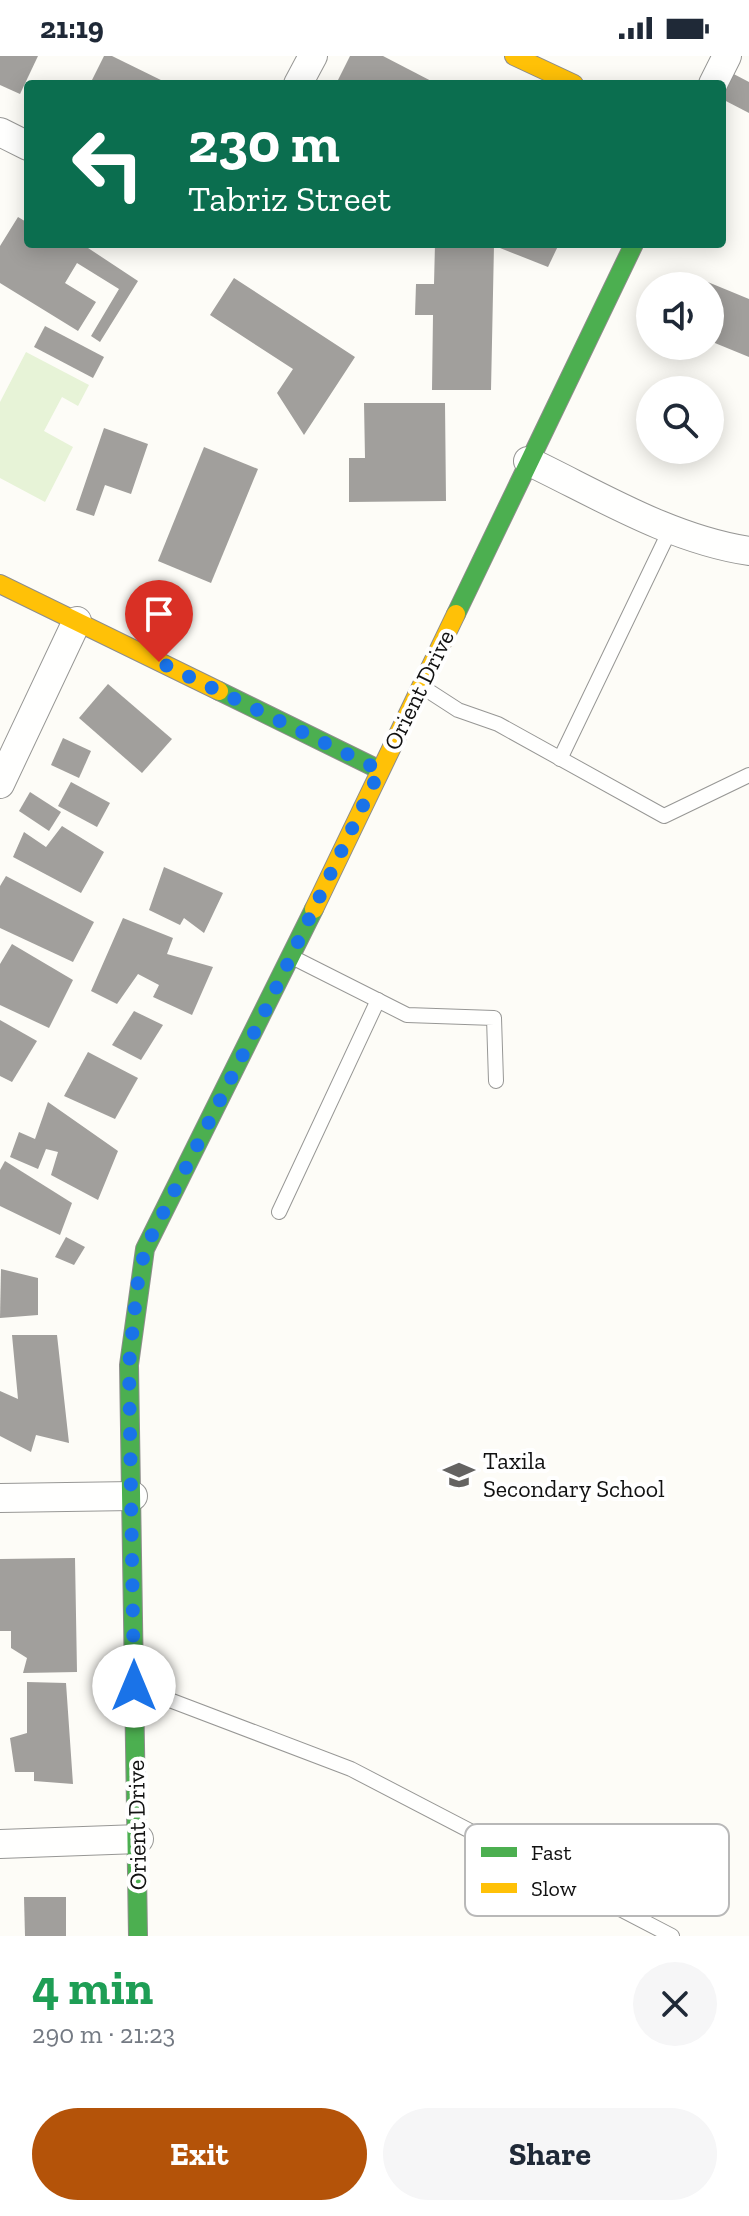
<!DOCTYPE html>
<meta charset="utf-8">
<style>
:root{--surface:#fff;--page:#f6f6f7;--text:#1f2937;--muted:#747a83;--accent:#b45309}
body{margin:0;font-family:"Zilla Slab",serif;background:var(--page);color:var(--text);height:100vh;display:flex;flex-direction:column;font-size:30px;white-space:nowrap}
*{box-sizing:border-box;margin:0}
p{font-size:26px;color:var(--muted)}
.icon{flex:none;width:44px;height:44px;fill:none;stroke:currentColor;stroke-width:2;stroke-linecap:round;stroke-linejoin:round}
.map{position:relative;height:1880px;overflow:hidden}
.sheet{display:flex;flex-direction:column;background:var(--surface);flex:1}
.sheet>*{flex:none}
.banner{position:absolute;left:24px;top:24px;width:702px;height:168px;border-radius:8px;box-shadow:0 4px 20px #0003;background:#0b6e4f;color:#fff;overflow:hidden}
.buttons{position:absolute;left:636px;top:216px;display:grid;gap:16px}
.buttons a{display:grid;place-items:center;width:88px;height:88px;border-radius:50%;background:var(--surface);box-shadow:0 4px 20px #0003;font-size:40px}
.pin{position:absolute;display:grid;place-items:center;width:68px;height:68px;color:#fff;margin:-82px -34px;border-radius:50% 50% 50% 0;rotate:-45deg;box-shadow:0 0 8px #0007}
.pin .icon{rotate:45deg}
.me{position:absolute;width:88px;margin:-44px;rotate:0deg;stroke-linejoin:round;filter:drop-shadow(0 0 6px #0008)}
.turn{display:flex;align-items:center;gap:28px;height:168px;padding:0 32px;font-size:36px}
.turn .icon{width:104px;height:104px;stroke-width:2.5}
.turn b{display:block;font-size:56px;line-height:68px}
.round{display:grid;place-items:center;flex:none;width:84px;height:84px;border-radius:42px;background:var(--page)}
.overview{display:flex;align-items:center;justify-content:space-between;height:136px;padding:0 32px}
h1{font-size:48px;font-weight:700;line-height:60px;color:#1e9e55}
.cta{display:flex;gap:16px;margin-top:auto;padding:16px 32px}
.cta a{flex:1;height:92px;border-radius:48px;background:var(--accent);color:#fff;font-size:32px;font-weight:700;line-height:92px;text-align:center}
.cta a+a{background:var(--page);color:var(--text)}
.status{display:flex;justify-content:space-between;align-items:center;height:56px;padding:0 40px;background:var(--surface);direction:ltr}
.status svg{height:22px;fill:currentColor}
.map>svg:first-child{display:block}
.green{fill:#e7f3d7}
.building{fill:#a19f9c}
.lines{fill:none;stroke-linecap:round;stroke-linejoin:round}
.lane-casing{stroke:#979795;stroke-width:16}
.street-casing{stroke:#979795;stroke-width:30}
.fast-casing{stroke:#8e8d8b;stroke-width:20}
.slow-casing{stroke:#8e8d8b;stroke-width:20}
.lane{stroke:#fffffe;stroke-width:14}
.street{stroke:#fffffe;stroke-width:28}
.fast{stroke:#4caf50;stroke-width:18}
.slow{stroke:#ffc107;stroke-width:18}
.route{stroke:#1a73e8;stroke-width:14;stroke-dasharray:0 25.2}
.labels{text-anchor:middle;stroke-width:8;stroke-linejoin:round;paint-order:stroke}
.street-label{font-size:24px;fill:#111;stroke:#fff}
.poi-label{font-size:24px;fill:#111;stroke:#fff;text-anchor:start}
.key{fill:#fff;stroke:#b8b8b8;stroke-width:2}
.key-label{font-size:22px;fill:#111}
</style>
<div class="status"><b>21:19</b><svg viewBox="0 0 49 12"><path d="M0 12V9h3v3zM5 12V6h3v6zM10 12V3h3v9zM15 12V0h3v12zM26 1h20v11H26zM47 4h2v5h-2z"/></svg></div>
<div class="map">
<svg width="749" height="1880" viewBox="0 0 749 1880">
<rect width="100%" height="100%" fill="#fdfcf7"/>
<path class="green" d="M26,296L89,329L78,350L62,341L44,375L73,391L45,446L0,422V346Z"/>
<g class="building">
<path d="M0,0H38L20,38L0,29Z"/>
<path d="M104,0H112L169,28H90Z"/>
<path d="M350,0H383L437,28H336Z"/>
<path d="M726,14L749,26V57L722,43Z"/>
<path d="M18,161L28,167V188H82L138,225L100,286L91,280L119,233L77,207L65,227L96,246L78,275L0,227V190Z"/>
<path d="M435,188L494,189L491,334H432L433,259H415L416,228H434Z"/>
<path d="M490,188H559L548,211Z"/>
<path d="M234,222L355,301L304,379L277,337L293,313L210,259Z"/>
<path d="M698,222L749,243V301L710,285V230H695Z"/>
<path d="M45,270L104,301L93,322L34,291Z"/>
<path d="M364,347H445L446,445L349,446V402H365Z"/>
<path d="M104,372L148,388L131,438L105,429L94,460L76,454Z"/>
<path d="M204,391L258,413L211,527L158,505Z"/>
<path d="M108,628L172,683L142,717L79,662Z"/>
<path d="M63,682L91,695L79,722L51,709Z"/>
<path d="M71,726L110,747L97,771L58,750Z"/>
<path d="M30,736L61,756L49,775L19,755Z"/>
<path d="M62,770L104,796L81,837L13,801L24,776L46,791Z"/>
<path d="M164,811L223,837L204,877L184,862L180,869L149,854Z"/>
<path d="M6,820L94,866L73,906L0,872V830Z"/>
<path d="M123,862L173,882L167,898L213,911L192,959L153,941L159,929L138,918L117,948L91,935Z"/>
<path d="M12,888L73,924L49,972L0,949V908Z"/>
<path d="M134,955L163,969L141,1004L112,989Z"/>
<path d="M0,964L37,985L12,1026L0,1020Z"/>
<path d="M88,996L138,1022L115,1063L64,1040Z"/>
<path d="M48,1046L118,1095L98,1144L51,1119L58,1096L46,1093L38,1113L10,1101L19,1076L35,1083Z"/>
<path d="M5,1105L72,1147L60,1179L0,1150V1114Z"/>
<path d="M66,1181L85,1191L74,1209L55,1201Z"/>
<path d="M1,1213L38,1222V1259L0,1262Z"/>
<path d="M12,1279H57L69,1387L36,1379L31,1396L0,1380V1335L18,1343Z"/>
<path d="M75,1502L77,1616L23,1617L27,1602L11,1592V1575H0V1503Z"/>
<path d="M27,1626L66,1627L73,1728L34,1725V1716H15L10,1682L27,1677Z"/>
<path d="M24,1841H66V1880H25Z"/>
</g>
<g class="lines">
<defs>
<g id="lane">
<path d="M424,632L458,654L498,668L664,760L749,719"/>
<path d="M560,703L670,474"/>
<path d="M292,901L407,959L494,962L496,1025"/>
<path d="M279,1156L378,944"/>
<path d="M138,1632L351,1713L672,1880"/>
</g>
<g id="street">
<path d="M298,28L313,0"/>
<path d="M713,28L727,0"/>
<path d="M0,76L28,90"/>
<path d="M528,405C599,439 670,483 749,495"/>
<path d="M0,728L77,565"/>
<path d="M0,1442L133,1440"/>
<path d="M0,1788L139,1783"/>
</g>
<g id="fast">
<path d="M456,558L634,188"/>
<path d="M219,635L380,714"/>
<path d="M138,1880L129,1309L145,1193L314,853"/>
</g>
<g id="slow">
<path d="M514,0L574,28"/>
<path d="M0,528L219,635"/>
<path d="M314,853L456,558"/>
</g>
</defs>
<use href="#lane" class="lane-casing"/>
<use href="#street" class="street-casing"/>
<use href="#fast" class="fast-casing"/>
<use href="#slow" class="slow-casing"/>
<use href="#lane" class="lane"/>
<use href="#street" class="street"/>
<use href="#fast" class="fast"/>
<use href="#slow" class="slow"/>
</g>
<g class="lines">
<path class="route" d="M134,1630L129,1309L137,1231L145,1193L268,949L380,714L159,606"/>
</g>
<defs>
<symbol id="school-bare" viewBox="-9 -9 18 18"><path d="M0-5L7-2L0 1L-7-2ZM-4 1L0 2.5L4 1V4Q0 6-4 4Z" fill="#646362" stroke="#fff" stroke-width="2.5" paint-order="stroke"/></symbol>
</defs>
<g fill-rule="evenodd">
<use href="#school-bare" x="437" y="1397" width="44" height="44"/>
</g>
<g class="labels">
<g class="street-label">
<text transform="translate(419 634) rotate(-64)" y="8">Orient Drive</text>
<text transform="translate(137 1769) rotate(-91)" y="8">Orient Drive</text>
</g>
<g class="poi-label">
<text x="483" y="1413">Taxila<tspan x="483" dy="28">Secondary School</tspan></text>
</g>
</g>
<rect x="465" y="1768" width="264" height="92" rx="12" class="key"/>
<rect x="481" y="1791" width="36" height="10" fill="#4caf50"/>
<rect x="481" y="1827" width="36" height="10" fill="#ffc107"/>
<g class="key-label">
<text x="531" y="1804">Fast</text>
<text x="531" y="1840">Slow</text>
</g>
</svg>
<div class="buttons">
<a><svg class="icon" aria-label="sound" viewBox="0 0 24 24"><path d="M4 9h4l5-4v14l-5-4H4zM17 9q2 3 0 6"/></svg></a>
<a><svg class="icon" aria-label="search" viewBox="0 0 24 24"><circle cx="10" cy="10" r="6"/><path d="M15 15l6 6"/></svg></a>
</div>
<div class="pin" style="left:159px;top:606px;background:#d93025"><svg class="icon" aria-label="arrive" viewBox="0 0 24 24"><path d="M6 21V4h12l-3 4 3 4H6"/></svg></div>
<svg class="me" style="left:134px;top:1630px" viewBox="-20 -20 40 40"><circle r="19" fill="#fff"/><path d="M0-13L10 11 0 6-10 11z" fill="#1a73e8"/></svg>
<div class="banner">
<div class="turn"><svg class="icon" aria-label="left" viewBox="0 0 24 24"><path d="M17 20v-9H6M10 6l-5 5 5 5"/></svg><div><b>230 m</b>Tabriz Street</div></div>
</div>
</div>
<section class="sheet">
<div class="overview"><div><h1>4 min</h1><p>290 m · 21:23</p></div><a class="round"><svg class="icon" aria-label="close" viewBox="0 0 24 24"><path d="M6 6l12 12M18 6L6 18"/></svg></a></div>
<div class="cta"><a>Exit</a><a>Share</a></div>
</section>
